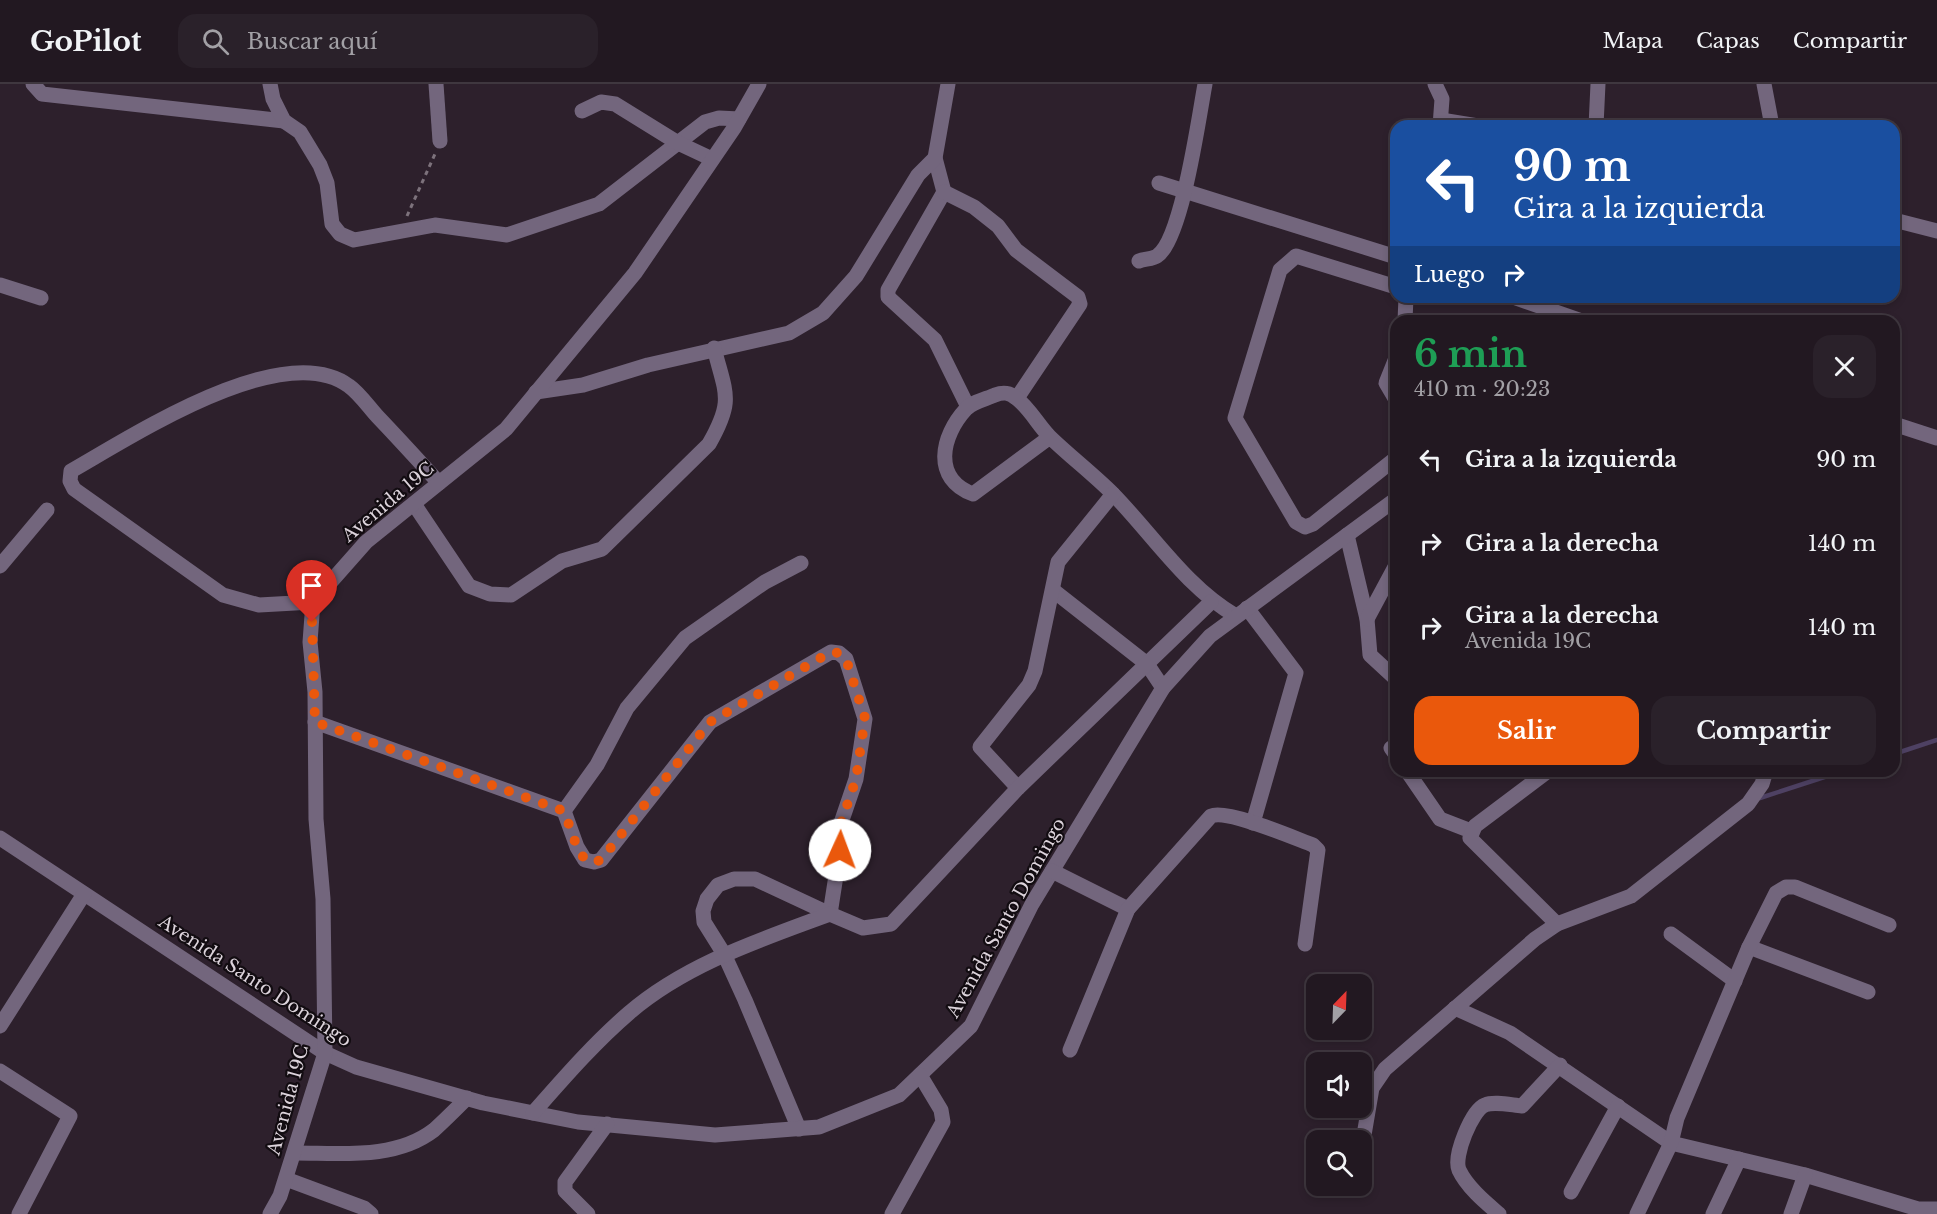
<!DOCTYPE html>
<html lang="es">
<meta charset="utf-8">
<style>
:root{--surface:#221821;--page:#2a212a;--text:#f1f3f6;--muted:#a2a0a5;--line:#3f373f;--accent:#ea580c}
body{margin:0;font-family:"Libre Baskerville",serif;background:var(--page);color:var(--text);height:100vh;display:flex;flex-direction:column;font-size:22px;white-space:nowrap}
*{box-sizing:border-box;margin:0}
p{font-size:20px;color:var(--muted)}
.icon{flex:none;width:33px;height:33px;fill:none;stroke:currentColor;stroke-width:2;stroke-linecap:round;stroke-linejoin:round}
.map{position:relative;flex:1;overflow:hidden}
.side{position:absolute;left:1390px;top:231px;width:510px;height:462px;display:flex;flex-direction:column;background:var(--surface);border-radius:18px;box-shadow:0 3px 9px #0003,0 0 0 2px var(--line)}
.side>*{flex:none}
.hud{position:absolute;left:1390px;top:36px;width:510px;height:183px;border-radius:18px;box-shadow:0 3px 9px #0003,0 0 0 2px var(--line);background:#1a4fa0;color:#fff;overflow:hidden}
.needle{width:39px;rotate:23deg}
.tools{position:absolute;left:1306px;top:890px;display:grid;gap:12px}
.tools a{display:grid;place-items:center;width:66px;height:66px;border-radius:12px;background:var(--surface);box-shadow:0 3px 9px #0003,0 0 0 2px var(--line);font-size:30px}
.pin{position:absolute;display:grid;place-items:center;width:51px;height:51px;color:#fff;margin:-62px -26px;border-radius:50% 50% 50% 0;rotate:-45deg;box-shadow:0 0 6px #0007}
.pin .icon{rotate:45deg}
.me{position:absolute;width:66px;margin:-33px;rotate:2deg;stroke-linejoin:round;filter:drop-shadow(0 0 4px #0008)}
.turn{display:flex;align-items:center;gap:21px;height:126px;padding:0 24px;font-size:27px}
.turn .icon{width:78px;height:78px;stroke-width:2.5}
.turn b{display:block;font-size:42px;line-height:51px}
.then{display:flex;align-items:center;height:57px;padding:0 24px;background:#0003;gap:12px;font-size:22px}
.round{display:grid;place-items:center;flex:none;width:63px;height:63px;border-radius:18px;background:var(--page)}
.headline{display:flex;align-items:center;justify-content:space-between;height:102px;padding:0 24px}
h1{font-size:36px;font-weight:800;line-height:45px;color:#1e9e55}
.action{display:flex;gap:12px;margin-top:auto;padding:12px 24px}
.action a{flex:1;height:69px;border-radius:18px;background:var(--accent);color:#fff;font-size:24px;font-weight:800;line-height:69px;text-align:center}
.action a+a{background:var(--page);color:var(--text)}
ul{padding:0;list-style:none}
li{display:flex;align-items:center;gap:18px;height:84px;padding:0 24px}
li div{flex:1}
li b{display:block;font-size:22px}
li em{font-style:normal}
header{display:flex;align-items:center;gap:36px;box-sizing:border-box;height:84px;padding:0 30px;background:var(--surface);border-bottom:2px solid var(--line)}
header strong{font-size:28px}
nav{display:flex;gap:33px;margin-inline-start:auto;font-size:21px}
.search{width:420px;height:54px;background:var(--page);display:flex;align-items:center;gap:15px;box-sizing:border-box;padding:0 21px;border-radius:18px;color:var(--muted);font-size:22px}
.map>svg:first-child{display:block}
.lines{fill:none;stroke-linecap:round;stroke-linejoin:round}
.stream{stroke:#4e4163;stroke-width:4.5}
.path{stroke:#7d727c;stroke-width:3;stroke-dasharray:4.5 4.5;stroke-linecap:butt}
.minor{stroke:#73667d;stroke-width:15}
.route{stroke:#ea580c;stroke-width:10;stroke-dasharray:0 18}
.labels{text-anchor:middle;stroke-width:4.5;stroke-linejoin:round;paint-order:stroke}
.street-label{font-size:18px;fill:#dcd3db;stroke:#120c11}
</style>
<header>
<strong>GoPilot</strong>
<div class="search"><svg class="icon" aria-label="search" viewBox="0 0 24 24"><circle cx="10" cy="10" r="6"/><path d="M15 15l6 6"/></svg>Buscar aquí</div>
<nav><a>Mapa</a><a>Capas</a><a>Compartir</a></nav>
</header>
<div class="map">
<svg width="1937" height="1130" viewBox="0 0 1937 1130">
<rect width="100%" height="100%" fill="#2d202c"/>
<g class="lines">
<g class="stream">
<path d="M1894,670L1937,656"/>
<path d="M1760,714L1843,687"/>
</g>
<path class="path" d="M407,132L435,70"/>
<g class="minor">
<path d="M33,0L42,10L284,37"/>
<path d="M270,0L273,15L284,37L300,48L320,81L327,99L332,140L340,150L354,156L435,141L507,151L599,120L705,38L719,34L739,35"/>
<path d="M436,0L440,57"/>
<path d="M1435,0L1442,15L1440,42"/>
<path d="M1764,0L1772,42"/>
<path d="M582,27L601,18L615,20L678,59L712,75"/>
<path d="M1441,36L1478,42"/>
<path d="M1596,42L1598,0"/>
<path d="M935,74L944,108L888,206V213L935,256L968,323"/>
<path d="M1159,99L1396,173"/>
<path d="M944,108L974,123L998,142L1016,166L1078,213L1080,220L1017,314"/>
<path d="M1894,136L1937,147"/>
<path d="M1139,177C1144,175 1153,175 1157,172C1182,156 1199,32 1205,0"/>
<path d="M0,201L41,214"/>
<path d="M1396,203L1296,172L1280,186L1235,334L1296,438L1305,443L1313,440L1396,374"/>
<path d="M1513,213L1582,237"/>
<path d="M1405,237L1406,213"/>
<path d="M1396,274L1386,299L1396,316"/>
<path d="M536,308L583,301L648,281L789,249L823,229L856,192L918,91L935,74L948,0"/>
<path d="M1894,340L1937,354"/>
<path d="M1050,353L973,410C932,395 941,352 966,325C972,318 986,315 995,311C1003,308 1009,308 1016,314C1030,324 1039,343 1052,355C1072,374 1094,391 1113,410C1153,451 1186,503 1236,532"/>
<path d="M414,420L469,502L490,510L511,511L562,477L602,465L709,360C734,316 726,311 714,264"/>
<path d="M1347,451L1367,535L1370,571L1396,595"/>
<path d="M0,482L47,426"/>
<path d="M1054,507L1147,580L1163,604"/>
<path d="M313,518L259,521L223,511L74,405L70,397L71,387C131,353 283,253 349,302C359,309 368,322 377,332C398,354 419,377 439,399"/>
<path d="M1247,524L1296,589L1253,739"/>
<path d="M1367,535L1396,481"/>
<path d="M315,638L564,727L597,681L627,624L685,554L765,498L801,479"/>
<path d="M1391,664L1396,671"/>
<path d="M1407,687L1440,735L1471,747"/>
<path d="M1548,687L1475,742L1470,754L1557,840"/>
<path d="M1018,704L980,663L1029,601L1035,587L1058,478L1113,410"/>
<path d="M564,727L577,763L585,776L594,778L601,776L710,638L831,568L839,569L846,575L865,635L856,695L841,739L840,766L830,830L755,795H734L718,801L707,815L703,827L704,838L724,870L745,916L799,1045"/>
<path d="M0,754L325,969L356,983L483,1019L578,1038L715,1051L819,1043L899,1011L971,942L1032,820L1163,604L1210,552L1396,415"/>
<path d="M1052,787L1128,825"/>
<path d="M1671,850L1735,897"/>
<path d="M1749,863L1868,908"/>
<path d="M1455,924L1510,949L1671,1059L1805,1091L1918,1125H1937"/>
<path d="M0,942L84,810"/>
<path d="M1070,966L1128,825L1211,732C1227,725 1294,754 1313,761L1318,766L1305,860"/>
<path d="M0,987L70,1032L19,1130"/>
<path d="M533,1029C563,995 594,959 629,929C686,880 760,856 830,830L863,844L891,840L1018,704L1211,518"/>
<path d="M1363,1057L1372,1004L1385,985L1535,855L1557,840L1631,812L1748,720L1762,700L1766,687"/>
<path d="M295,1069C341,1069 395,1076 434,1046C445,1036 456,1025 467,1014"/>
<path d="M286,1095L364,1124L371,1130"/>
<path d="M1571,1108L1618,1022"/>
<path d="M270,1130L280,1112L325,969L323,815L316,735L315,608L310,558L313,518L366,458L506,345L635,189L734,44L759,0"/>
<path d="M588,1130L565,1107V1098L607,1040"/>
<path d="M892,1130L943,1038L941,1026L920,991"/>
<path d="M1499,1130C1485,1118 1467,1103 1459,1086C1453,1072 1472,1026 1485,1021C1494,1017 1511,1021 1522,1022L1560,981"/>
<path d="M1637,1130L1671,1059L1677,1034L1749,863L1776,809L1786,803H1795L1889,841"/>
<path d="M1713,1130L1739,1075"/>
<path d="M1791,1130L1805,1091"/>
</g>
</g>
<g class="lines">
<path class="route" d="M312,538L315,638L564,727L577,763L585,776L594,778L601,776L710,638L831,568L839,569L846,575L865,634L856,695L841,739L840,766"/>
</g>
<g class="labels">
<g class="street-label">
<text transform="translate(388 418) rotate(-40)" y="6">Avenida 19C</text>
<text transform="translate(1006 834) rotate(-61)" y="6">Avenida Santo Domingo</text>
<text transform="translate(255 897) rotate(33)" y="6">Avenida Santo Domingo</text>
<text transform="translate(288 1016) rotate(-75)" y="6">Avenida 19C</text>
</g>
</g>
</svg>
<div class="tools">
<a><svg class="needle" viewBox="-14 -14 28 28"><path d="M0-13l5 13h-10z" fill="#e53935"/><path d="M0 13l5-13h-10z" fill="#a2a0a5"/></svg></a>
<a><svg class="icon" aria-label="sound" viewBox="0 0 24 24"><path d="M4 9h4l5-4v14l-5-4H4zM17 9q2 3 0 6"/></svg></a>
<a><svg class="icon" aria-label="search" viewBox="0 0 24 24"><circle cx="10" cy="10" r="6"/><path d="M15 15l6 6"/></svg></a>
</div>
<div class="pin" style="left:312px;top:538px;background:#d93025"><svg class="icon" aria-label="arrive" viewBox="0 0 24 24"><path d="M6 21V4h12l-3 4 3 4H6"/></svg></div>
<svg class="me" style="left:840px;top:766px" viewBox="-20 -20 40 40"><circle r="19" fill="#fff"/><path d="M0-13L10 11 0 6-10 11z" fill="#ea580c"/></svg>
<div class="hud">
<div class="turn"><svg class="icon" aria-label="left" viewBox="0 0 24 24"><path d="M17 20v-9H6M10 6l-5 5 5 5"/></svg><div><b>90 m</b>Gira a la izquierda</div></div>
<div class="then">Luego<svg class="icon" aria-label="right" viewBox="0 0 24 24"><path d="M7 20v-9h11M14 6l5 5-5 5"/></svg></div>
</div>
<section class="side">
<div class="headline"><div><h1>6 min</h1><p>410 m · 20:23</p></div><a class="round"><svg class="icon" aria-label="close" viewBox="0 0 24 24"><path d="M6 6l12 12M18 6L6 18"/></svg></a></div>
<ul>
<li><svg class="icon" aria-label="left" viewBox="0 0 24 24"><path d="M17 20v-9H6M10 6l-5 5 5 5"/></svg><div><b>Gira a la izquierda</b></div><em>90 m</em></li>
<li><svg class="icon" aria-label="right" viewBox="0 0 24 24"><path d="M7 20v-9h11M14 6l5 5-5 5"/></svg><div><b>Gira a la derecha</b></div><em>140 m</em></li>
<li><svg class="icon" aria-label="right" viewBox="0 0 24 24"><path d="M7 20v-9h11M14 6l5 5-5 5"/></svg><div><b>Gira a la derecha</b><p>Avenida 19C</p></div><em>140 m</em></li>
</ul>
<div class="action"><a>Salir</a><a>Compartir</a></div>
</section>
</div>
